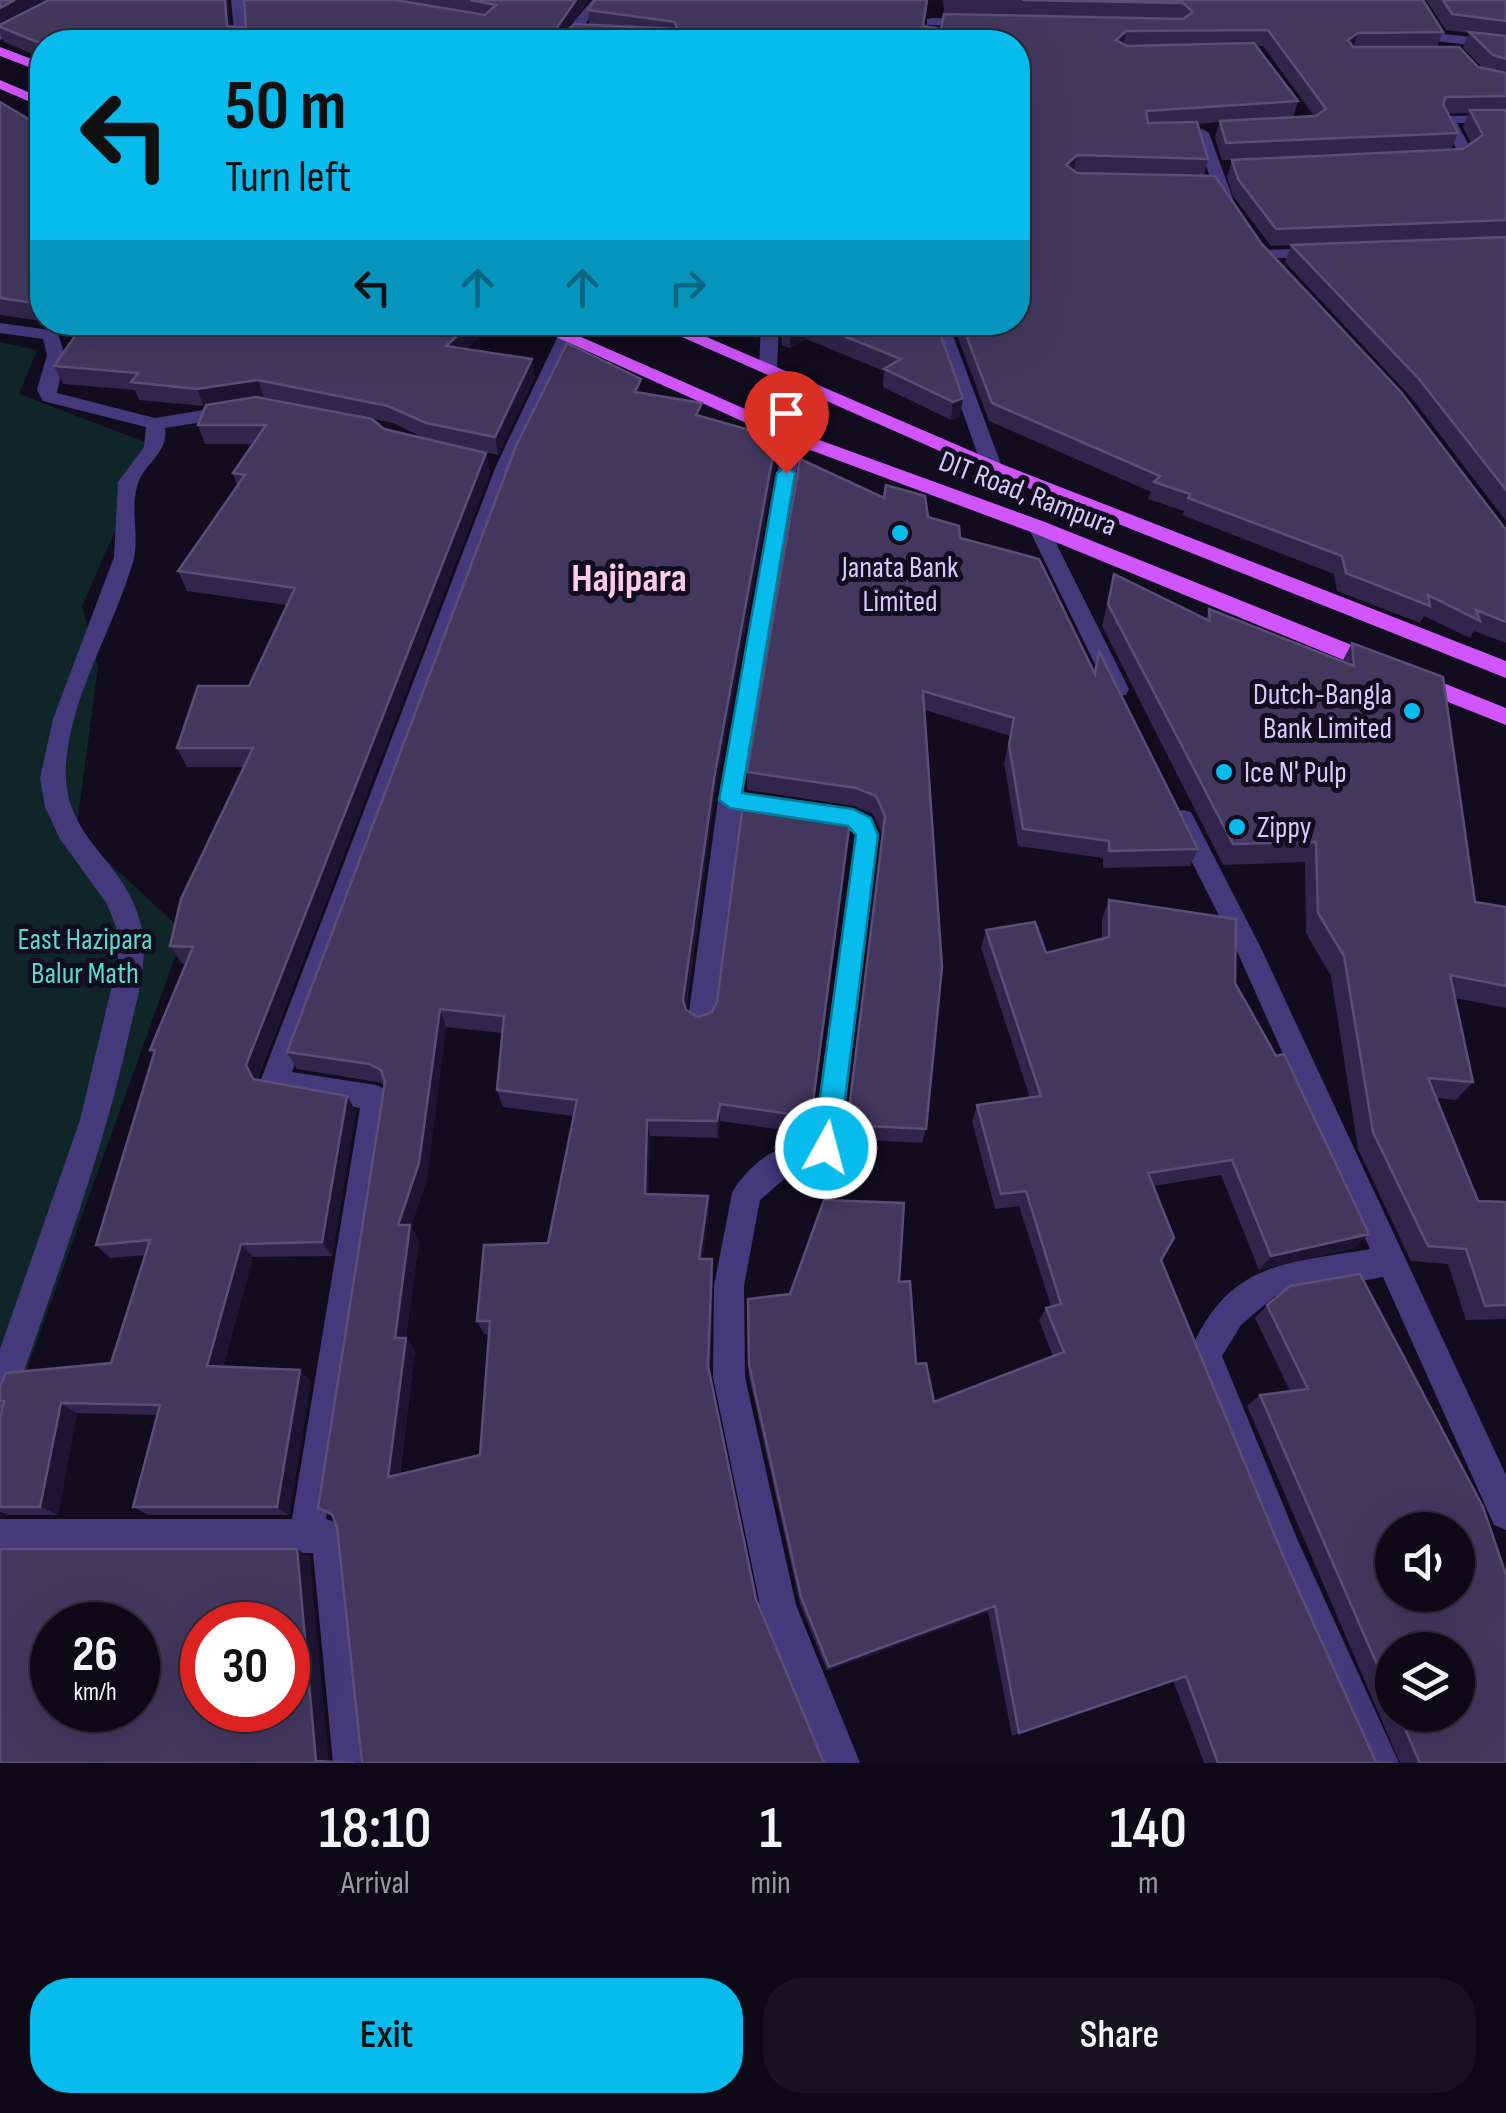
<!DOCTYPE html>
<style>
:root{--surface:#0d0916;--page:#16121f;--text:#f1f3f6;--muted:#9a9aa1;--line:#2d2a35;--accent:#07bbed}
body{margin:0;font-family:"Sofia Sans Condensed",sans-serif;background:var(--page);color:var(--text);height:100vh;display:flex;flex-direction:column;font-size:38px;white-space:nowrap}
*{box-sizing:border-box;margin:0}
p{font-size:32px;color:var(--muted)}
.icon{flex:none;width:55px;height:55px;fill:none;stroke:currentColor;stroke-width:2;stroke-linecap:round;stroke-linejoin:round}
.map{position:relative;height:1763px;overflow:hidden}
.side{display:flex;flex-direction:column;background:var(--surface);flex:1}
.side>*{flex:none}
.top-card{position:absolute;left:30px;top:30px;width:1000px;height:305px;border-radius:40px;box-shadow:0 10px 40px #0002,0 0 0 2px var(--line);background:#07bbed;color:#111;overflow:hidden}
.tools{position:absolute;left:1375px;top:1512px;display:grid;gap:20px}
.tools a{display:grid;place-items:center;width:100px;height:100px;border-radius:50%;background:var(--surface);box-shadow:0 10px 40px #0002,0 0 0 2px var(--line);font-size:50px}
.speed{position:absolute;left:30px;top:1602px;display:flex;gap:20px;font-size:50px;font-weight:700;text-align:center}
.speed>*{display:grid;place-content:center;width:130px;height:130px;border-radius:50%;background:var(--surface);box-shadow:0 10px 40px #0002,0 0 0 2px var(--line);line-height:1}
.speed small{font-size:25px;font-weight:400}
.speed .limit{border:15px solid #d22;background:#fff;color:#111}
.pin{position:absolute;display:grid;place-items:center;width:85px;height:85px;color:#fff;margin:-102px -42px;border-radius:50% 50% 50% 0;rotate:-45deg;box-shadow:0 0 10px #0007}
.pin .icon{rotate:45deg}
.me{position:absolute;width:110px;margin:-55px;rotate:7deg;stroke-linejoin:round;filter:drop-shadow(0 0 8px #0008)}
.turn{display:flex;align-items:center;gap:35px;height:210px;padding:0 30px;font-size:45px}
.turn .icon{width:130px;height:130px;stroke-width:2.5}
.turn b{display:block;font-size:70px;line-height:85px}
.lanes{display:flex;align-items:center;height:95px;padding:0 30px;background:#0003;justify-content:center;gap:50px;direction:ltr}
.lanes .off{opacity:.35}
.eta{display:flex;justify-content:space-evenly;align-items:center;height:170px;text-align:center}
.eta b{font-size:60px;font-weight:600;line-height:70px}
.action{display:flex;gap:20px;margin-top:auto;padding:20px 30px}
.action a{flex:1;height:115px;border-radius:40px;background:var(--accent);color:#111;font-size:40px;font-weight:600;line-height:115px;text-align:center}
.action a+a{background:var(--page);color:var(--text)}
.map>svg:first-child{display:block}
.green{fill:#102527}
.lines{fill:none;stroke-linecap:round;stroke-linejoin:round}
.minor{fill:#43397b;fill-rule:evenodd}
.major{fill:#d055fa;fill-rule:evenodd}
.wall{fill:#31254b;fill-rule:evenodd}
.shaded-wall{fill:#1d1431}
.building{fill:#43375e;stroke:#5a4e77;stroke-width:2.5;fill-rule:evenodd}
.route{fill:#07bbed;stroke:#057a9a;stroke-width:2.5}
.poi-dot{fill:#07bbed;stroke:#110c1e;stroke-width:4}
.labels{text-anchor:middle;stroke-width:10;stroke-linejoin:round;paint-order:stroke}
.street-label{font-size:30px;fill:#d6cbfd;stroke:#110c1e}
.poi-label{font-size:30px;fill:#d6cbfd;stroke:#110c1e;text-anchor:start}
.park-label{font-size:30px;fill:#5adaca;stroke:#110c1e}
.district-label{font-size:40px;font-weight:bold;fill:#fecce6;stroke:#110c1e}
</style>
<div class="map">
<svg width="1506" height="1763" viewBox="0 0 1506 1763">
<rect width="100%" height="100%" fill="#110c1e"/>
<path class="green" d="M0,342L37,350L19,394L153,445L82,606L98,667L76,832L184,932L0,1444Z"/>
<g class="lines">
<g class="minor">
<path d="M62,0H78L0,40V31Z"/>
<path d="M231,0H243L248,42H235Z"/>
<path d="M592,0H605L570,42H557Z"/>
<path d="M1412,0H1424L1444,34L1506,41V49L1434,41Z"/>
<path d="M932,18L977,19L984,23L977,27L927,25V19Z"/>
<path d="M1506,115V123H1457L1472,151C1462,162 1443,169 1431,159L1457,150L1440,119L1442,116Z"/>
<path d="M1202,129L1209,133L1236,207L1234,210L1220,207L1195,133Z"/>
<path d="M1264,250L1319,248L1327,253L1319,258H1258L1256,255Z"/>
<path d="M761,322H779L777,369L768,374L759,369Z"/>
<path d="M931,322H948L1002,467L999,471L992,473L982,467Z"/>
<path d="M0,323L57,331L65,355L57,393L155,418L234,405L243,411L234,417L165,428C169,454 142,464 137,487C130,511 140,537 133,562C115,624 78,683 68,747C52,841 127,853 142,929C148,965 137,999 129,1034C102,1157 57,1275 16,1394L11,1405L0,1410V1349L80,1120L118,960L116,927L107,904L60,839L45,807L40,778L53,719L114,557L118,482L144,447L146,427L43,401L37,390L47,355L43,339L0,333Z"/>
<path d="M566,333L575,338L516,466L292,1072L376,1085L386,1089L390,1098L326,1519L340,1524L345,1536L371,1763H333L313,1553H0V1519H292L360,1108L274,1094L264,1091L260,1082L496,466L557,338Z"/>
<path d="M793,431L802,437L743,793L777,798L789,807L777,816L741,811L714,1019L711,1027L701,1031L691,1027L688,1019L718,800L784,437Z"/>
<path d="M1038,520L1048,527L1129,689L1126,695H1110L1107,689L1028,527Z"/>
<path d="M817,803L861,812L879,835L840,1148L821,1170L790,1174L760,1200L744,1286L745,1377L796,1605L860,1763H822L760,1605L713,1377L714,1286L732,1193C739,1178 764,1153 781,1149C793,1145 802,1149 813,1141L855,835L843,825L809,819L805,812Z"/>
<path d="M1182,810L1191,812L1261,948L1506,1475V1530L1494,1525L1383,1277L1275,1296L1241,1325L1222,1356L1298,1541L1399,1763H1361L1273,1564L1189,1354C1228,1261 1284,1264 1370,1249L1236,949L1170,819Z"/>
</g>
<g class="major">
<path d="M0,47L42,63V72L0,56Z"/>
<path d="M0,80L42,98V107L0,89Z"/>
<path d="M523,322H547L800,433L1045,522L1384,658L1387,664L1376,672L1368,670L1031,532L786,441Z"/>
<path d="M648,322H672L999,463L1506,661V678L985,471Z"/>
<path d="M1413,671L1506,708V725L1405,685L1402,679Z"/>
</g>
</g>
<g class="wall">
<path d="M0,0H228L230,27L246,28L244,0H589L568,30L589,24L588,10L595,0H927L924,26L941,29L944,14L943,0H1423L1443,32L1437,47L1483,68L1463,48L1469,33L1446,30L1426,0H1506V521L1411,397L1285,262L1291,245L1271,246L1233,196L1227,177L1232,160H1222L1215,138L1219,122L1197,124L1208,159L1204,175L1506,530V643L1474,631L1470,638L1424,616L1420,623L1337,591L1334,574L1182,515L1184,511L1148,499L1151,492L989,421L952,322H1018V42H42V58L4,42L0,33ZM1256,46H1263L1314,116L1293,117L1298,101ZM1469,113L1463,127L1471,143L1463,149H1451L1458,133L1448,114Z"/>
<path d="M0,102L42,127V321L0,315Z"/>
<path d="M55,322H491L492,325L466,349L535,376L498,455L471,449L486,453L490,473L257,1080L356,1111L332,1256L253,1257L223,1367L311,1381L289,1515H148L133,1507L157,1415L77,1413L58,1515H9L0,1512V1418L3,1405L0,1403V1386L111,1363L146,1255L110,1258L96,1245L154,1054L150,1050L186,964L181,963L170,946L244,767H187L177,748L249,686L287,605L187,591L178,571L237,486L233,473L252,444H205L198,425L205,406L139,400L135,390L63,384L54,366L82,326ZM264,397L338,412L261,398ZM373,419L393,423L424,438L384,429Z"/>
<path d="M705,322H758L757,338Z"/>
<path d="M779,322H936L960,416L951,420L883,387L884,371L806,339L790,348L782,345Z"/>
<path d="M642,393L771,442L775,466L714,799L686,1009L698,1017L712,1012L849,833L810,1134L720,1121L718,1138L650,1136L648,1194L709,1211L702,1259H712L713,1273L710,1372L337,1527L334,1518L318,1508L385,1085L377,1082L297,1069L287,1052ZM446,1027L502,1033L497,1090L503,1107L573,1116L548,1243L477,1321L484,1334H489L480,1455L400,1474L415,1351L406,1338L419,1240L411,1226L427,1179Z"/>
<path d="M884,498L928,517L960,538L1093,672L1099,651L1198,849L1190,866L1103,868V858L1018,846L1004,763L1010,736L925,710L926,1129L922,1143L845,1139L882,834L873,814L854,806L747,790V772Z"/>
<path d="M1114,574L1206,619L1209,609L1342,662L1352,643L1475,902L1506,907V1008L1455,998L1473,1082L1456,1100L1436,1098L1478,1201L1506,1202V1319L1466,1320L1448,1264L1411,1261L1358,1149L1331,976L1306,933L1305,862L1223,865L1102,626Z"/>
<path d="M1109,900L1235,983L1354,1248L1259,1270L1221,1175L1153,1186L1161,1260L1284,1558L1376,1762L1392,1763H1204L1173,1680L1012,1736L988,1612L827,1671L800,1604L749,1377L748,1299L899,1282L916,1364L934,1402L1053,1357L1039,1320L1046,1308L1051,1306L1019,1206L995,1209L972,1121L977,1105L1030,1098L981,948L986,930L1046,953L1102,939V919Z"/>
<path d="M1267,1305L1506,1763H1400L1247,1406L1260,1395L1290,1391L1255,1318ZM1392,1650L1458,1715H1392Z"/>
</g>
<g class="shaded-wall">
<path d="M15,0H54L0,27V8Z"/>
<path d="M225,0H228L231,42L227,26Z"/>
<path d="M576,0H589L559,42L556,29Z"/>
<path d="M1126,31L1123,47L1116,40Z"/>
<path d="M1358,33L1353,49L1348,40Z"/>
<path d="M1077,155L1074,172L1066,165Z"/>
<path d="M473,322H491L492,325L450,364L446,346Z"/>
<path d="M807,322L806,339L790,348V330Z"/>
<path d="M532,359L535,376L498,455L495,437Z"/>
<path d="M258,380L264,397L204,407L197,389Z"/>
<path d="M963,398L960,416L951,420L953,402Z"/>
<path d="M775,444V466L714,799L684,1018L683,1000L714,779Z"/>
<path d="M486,453L490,473L256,1081L253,1079L246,1065Z"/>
<path d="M440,1009L446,1027L427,1179L411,1226L419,1240L404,1351L395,1338L398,1225Z"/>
<path d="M347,1096L356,1111L332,1256L322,1242Z"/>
<path d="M720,1104V1121L718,1138L717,1121Z"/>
<path d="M647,1120L650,1136L648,1209L645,1194Z"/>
<path d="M708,1196L709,1211L701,1273L699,1259Z"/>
<path d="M1369,1234L1354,1248L1259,1270L1271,1256Z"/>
<path d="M241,1244L253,1257L220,1377L207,1366Z"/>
<path d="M712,1259L713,1273L709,1378L708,1366Z"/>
<path d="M406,1338L415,1351L398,1486L388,1477Z"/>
<path d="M300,1370L311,1381L289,1515L277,1507Z"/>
<path d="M61,1403L77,1413L58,1515L40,1507Z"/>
<path d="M297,1549L310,1557L329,1763L316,1761Z"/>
<path d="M995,1606L988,1612L827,1671L829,1667Z"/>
</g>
<g class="building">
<path d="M0,0H15L0,8Z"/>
<path d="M49,0H225L227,26L246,28L244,0H395L485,15L496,5L470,0H576L556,29L568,30L575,24L677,29L675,22L588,10L595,0H927L923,26L941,29L944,14L1183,19L1193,12L1183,3L1022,0H1423L1443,32L1358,33L1348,40L1353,47H1459L1478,67L1506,73V96L1446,97L1443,104L1458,133L1226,143L1220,121L1316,116L1326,109L1268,30L1126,31L1116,40L1127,46L1254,43L1298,101L1146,111L1148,123L1197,122L1208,159L1077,155L1066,165L1077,173L1215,176L1261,243L1401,392L1506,530V622L1476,610L1480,621L1428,595L1430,606L1346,573L1342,556L1188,498L1190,494L1154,482L1160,476L992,403L961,322H1018V42H42V44L0,27V25Z"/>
<path d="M1443,0H1506V21L1452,14Z"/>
<path d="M1469,32L1506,36V59L1493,55Z"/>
<path d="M0,102L42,127V139L41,140L42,141V304L0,298Z"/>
<path d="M1470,110H1506V220L1276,229L1238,179L1232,160L1463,149L1483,135Z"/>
<path d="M1506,237V490L1419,379L1291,245Z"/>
<path d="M85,322H473L446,346L532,359L495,437L426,423L388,406L258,380L197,389L131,382L138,373L54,366Z"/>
<path d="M782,322H805L790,330L782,328Z"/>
<path d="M809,322H936L963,398L953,402L884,369L901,359Z"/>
<path d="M567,343L641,379L635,392L702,403L696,415L771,436L770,441L775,444L714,779L683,1000L686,1010L698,1017L712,1012L717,1002L744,795L851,813L811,1117L720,1104L717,1121L647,1120L645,1194L708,1196L699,1259H712L708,1366L756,1599L824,1763H362L337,1527L332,1514L318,1508L385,1082L381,1070L369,1064L287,1052L516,446ZM440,1009L504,1016L497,1090L577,1100L548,1243L484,1245L477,1321H490L480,1455L388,1477L406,1338H395L410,1225H398L419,1163Z"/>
<path d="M256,397L372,419L384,429L486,453L246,1065L253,1079L347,1096L322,1242L241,1244L207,1366L300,1370L277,1507H133L160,1405L61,1403L40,1507H0V1418L4,1401H0V1386L6,1373L111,1363L150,1240L96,1245L155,1050H150L193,947L170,946L181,899L253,748H177L198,686H249L295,588L178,571L245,475L233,473L266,425H198L206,405Z"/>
<path d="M800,459L884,498L886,485L925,496L928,517L959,526L960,538L1039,559L1095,674L1099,651L1198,849L1109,851V841L1023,829L1009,745L1014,718L923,691L942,967L926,1129L847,1125L885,816L876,796L856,788L747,772Z"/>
<path d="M1114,574L1210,621L1209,609L1354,666L1352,643L1443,677L1475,902L1506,907V986L1450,975L1473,1082L1428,1078L1478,1201L1506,1202V1305L1485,1306L1466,1249L1428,1246L1373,1132L1344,956L1318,913L1316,842L1233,844L1108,604Z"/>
<path d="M1109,900L1236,919L1235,983L1276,1056L1284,1054L1369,1234L1271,1256L1232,1160L1148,1173L1174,1238L1161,1260L1284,1558L1376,1762L1392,1763H1218L1186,1676L1019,1733L995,1606L829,1667L801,1597L749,1365L748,1299L790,1294L824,1200L904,1203L899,1282L910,1281L916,1364L926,1363L934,1402L1064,1352L1046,1308L1061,1304L1026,1191L1001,1194L977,1105L1041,1096L986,930L1035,922L1046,953L1109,937Z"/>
<path d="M1360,1274L1483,1507L1506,1575V1763H1420L1399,1715H1458V1650H1392V1699L1260,1395L1308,1389L1267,1305L1290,1286ZM1392,1530H1458V1595H1392Z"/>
<path d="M0,1549H297L316,1761L354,1763H0ZM52,1625H138V1710H52ZM202,1625H288V1710H202Z"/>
</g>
<path class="route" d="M786,467L795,473L742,793L853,809L871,818L878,835L839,1148L835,1157L826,1160L817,1157L813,1148L856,835L848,826L730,808L719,800L777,473Z"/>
<g class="poi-dot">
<circle cx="900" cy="533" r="10"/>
<circle cx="1412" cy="711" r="10"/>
<circle cx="1224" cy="772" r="10"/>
<circle cx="1237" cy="827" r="10"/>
</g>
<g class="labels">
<g class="street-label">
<text transform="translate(1028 493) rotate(21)" y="10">DIT Road, Rampura</text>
</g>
<g class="poi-label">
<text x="900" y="577" text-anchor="middle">Janata Bank<tspan x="900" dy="34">Limited</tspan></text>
<text x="1392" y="704" text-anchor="end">Dutch-Bangla<tspan x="1392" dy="34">Bank Limited</tspan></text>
<text x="1244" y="782">Ice N' Pulp</text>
<text x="1257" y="837">Zippy</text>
</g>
<g class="park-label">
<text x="85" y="949">East Hazipara<tspan x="85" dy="34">Balur Math</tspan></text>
</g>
<g class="district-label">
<text x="629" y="591">Hajipara</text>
</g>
</g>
</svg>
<div class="tools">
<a><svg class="icon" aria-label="sound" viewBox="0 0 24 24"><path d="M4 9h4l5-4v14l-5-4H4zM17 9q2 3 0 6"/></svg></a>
<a><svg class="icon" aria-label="layers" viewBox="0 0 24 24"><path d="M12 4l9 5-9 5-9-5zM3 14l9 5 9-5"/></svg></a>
</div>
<div class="speed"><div>26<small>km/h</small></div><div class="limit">30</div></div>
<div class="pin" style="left:786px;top:473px;background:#d93025"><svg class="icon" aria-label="arrive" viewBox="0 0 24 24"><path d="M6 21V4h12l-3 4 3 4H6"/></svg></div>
<svg class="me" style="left:826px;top:1148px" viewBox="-20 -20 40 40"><circle r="17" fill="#07bbed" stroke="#fff" stroke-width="3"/><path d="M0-11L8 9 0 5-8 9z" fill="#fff"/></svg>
<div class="top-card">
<div class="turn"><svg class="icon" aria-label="left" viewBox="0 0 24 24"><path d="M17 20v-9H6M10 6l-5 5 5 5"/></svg><div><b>50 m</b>Turn left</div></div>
<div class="lanes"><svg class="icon" aria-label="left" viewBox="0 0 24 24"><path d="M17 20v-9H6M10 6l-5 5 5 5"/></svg><svg class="icon off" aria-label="ahead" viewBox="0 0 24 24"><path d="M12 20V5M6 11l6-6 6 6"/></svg><svg class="icon off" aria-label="ahead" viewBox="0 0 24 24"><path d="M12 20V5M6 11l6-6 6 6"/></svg><svg class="icon off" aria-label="right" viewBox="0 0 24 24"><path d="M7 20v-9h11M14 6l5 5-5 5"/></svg></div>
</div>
</div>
<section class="side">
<div class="eta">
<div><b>18:10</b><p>Arrival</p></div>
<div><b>1</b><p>min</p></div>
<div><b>140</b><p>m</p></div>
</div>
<div class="action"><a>Exit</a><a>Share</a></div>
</section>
